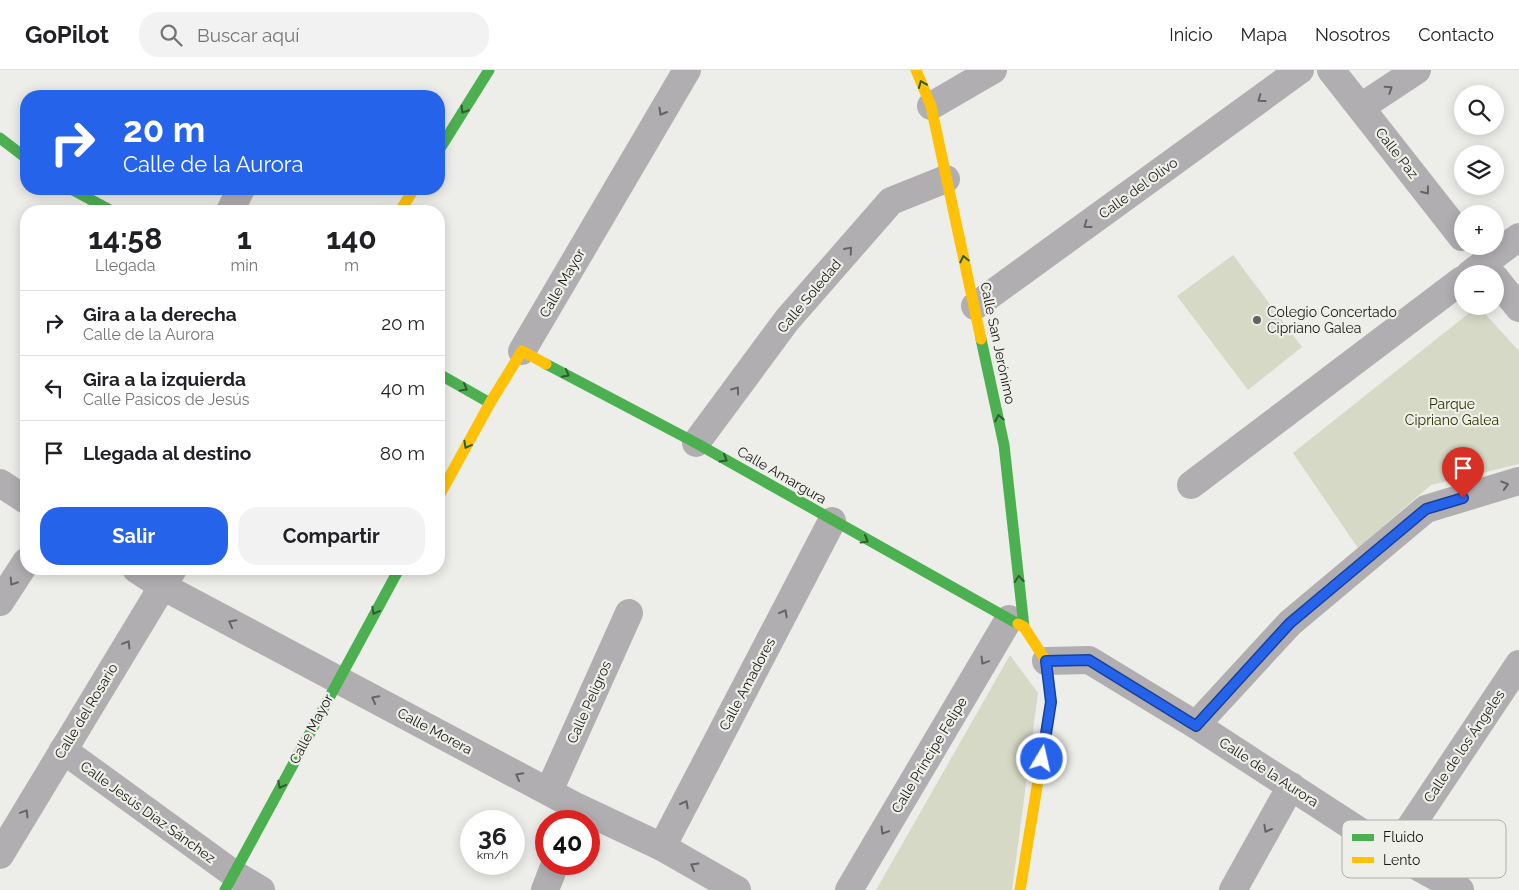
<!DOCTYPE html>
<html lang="es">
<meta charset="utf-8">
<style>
:root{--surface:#fff;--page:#f2f2f2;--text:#202124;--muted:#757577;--line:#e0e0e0;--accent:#2563eb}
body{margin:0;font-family:Raleway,sans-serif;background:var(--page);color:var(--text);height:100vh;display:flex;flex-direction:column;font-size:19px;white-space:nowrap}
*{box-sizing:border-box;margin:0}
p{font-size:16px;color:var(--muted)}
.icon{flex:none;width:28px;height:28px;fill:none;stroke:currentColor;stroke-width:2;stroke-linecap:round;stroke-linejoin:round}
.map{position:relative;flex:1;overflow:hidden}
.drawer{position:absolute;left:20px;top:135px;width:425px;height:370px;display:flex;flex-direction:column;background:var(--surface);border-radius:20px;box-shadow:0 2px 12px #0003}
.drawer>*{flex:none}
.banner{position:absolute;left:20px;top:20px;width:425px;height:105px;border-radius:20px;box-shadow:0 2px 12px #0003;background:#2563eb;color:#fff;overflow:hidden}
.controls{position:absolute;left:1454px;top:15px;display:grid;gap:10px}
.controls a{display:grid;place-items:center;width:50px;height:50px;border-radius:50%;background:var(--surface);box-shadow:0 2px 12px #0003;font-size:25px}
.speed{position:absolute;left:460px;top:740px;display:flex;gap:10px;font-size:25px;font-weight:700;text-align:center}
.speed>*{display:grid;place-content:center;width:65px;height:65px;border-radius:50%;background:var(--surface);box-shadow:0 2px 12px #0003;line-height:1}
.speed small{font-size:12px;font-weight:400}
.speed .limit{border:8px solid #d22;background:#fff;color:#111}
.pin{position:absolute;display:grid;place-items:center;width:42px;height:42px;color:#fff;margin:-51px -21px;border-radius:50% 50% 50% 0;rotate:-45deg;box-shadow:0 0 5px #0007}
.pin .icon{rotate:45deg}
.me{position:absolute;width:55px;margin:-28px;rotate:9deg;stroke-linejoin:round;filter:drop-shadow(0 0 4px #0008)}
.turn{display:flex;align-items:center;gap:18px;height:105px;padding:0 20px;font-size:22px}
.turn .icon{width:65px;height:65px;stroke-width:2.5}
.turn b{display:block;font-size:35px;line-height:42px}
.eta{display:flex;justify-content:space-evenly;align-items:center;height:85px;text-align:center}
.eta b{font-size:30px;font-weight:700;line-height:35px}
.button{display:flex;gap:10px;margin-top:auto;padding:10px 20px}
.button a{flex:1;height:58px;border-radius:20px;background:var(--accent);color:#fff;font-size:20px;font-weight:700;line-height:58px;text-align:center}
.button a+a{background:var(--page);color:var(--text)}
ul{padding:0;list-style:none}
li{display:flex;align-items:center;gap:15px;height:65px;padding:0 20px;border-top:1px solid var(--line)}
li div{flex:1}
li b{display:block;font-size:19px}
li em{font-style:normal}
header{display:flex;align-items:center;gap:30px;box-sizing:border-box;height:70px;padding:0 25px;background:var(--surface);border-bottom:1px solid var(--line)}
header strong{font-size:24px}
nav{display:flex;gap:28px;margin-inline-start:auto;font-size:18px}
.search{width:350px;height:45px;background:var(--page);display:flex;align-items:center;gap:12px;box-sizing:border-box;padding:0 18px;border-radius:20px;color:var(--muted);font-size:19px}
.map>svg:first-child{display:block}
.green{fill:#d6d9c6}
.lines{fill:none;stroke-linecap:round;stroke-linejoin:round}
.street{stroke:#b1aeb2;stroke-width:28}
.fast{stroke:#4caf50;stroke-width:11}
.slow{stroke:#ffc107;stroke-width:11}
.oneway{stroke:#2f5c30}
.oneway2{stroke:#646464}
.route-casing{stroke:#184099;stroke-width:12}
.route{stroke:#2563eb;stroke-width:9}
.poi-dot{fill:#636460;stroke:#eeefe8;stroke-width:2}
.labels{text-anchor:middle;stroke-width:4.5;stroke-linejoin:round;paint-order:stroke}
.street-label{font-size:14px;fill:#181916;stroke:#eeefe8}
.poi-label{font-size:14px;fill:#181916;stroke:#eeefe8;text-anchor:start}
.park-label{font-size:14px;fill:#303301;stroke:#eeefe8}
.key{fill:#eeefe8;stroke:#aeafa9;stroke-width:1}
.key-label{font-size:14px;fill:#181916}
</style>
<header>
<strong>GoPilot</strong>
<div class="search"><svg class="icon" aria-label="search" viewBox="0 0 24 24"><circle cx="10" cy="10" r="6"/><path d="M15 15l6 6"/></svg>Buscar aquí</div>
<nav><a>Inicio</a><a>Mapa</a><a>Nosotros</a><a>Contacto</a></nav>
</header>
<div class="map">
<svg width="1519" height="820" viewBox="0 0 1519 820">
<rect width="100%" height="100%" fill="#edeee9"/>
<g class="green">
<path d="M1233,185L1302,277L1248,320L1177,226Z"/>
<path d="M1478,236L1519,281V394L1431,415L1358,478L1293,383Z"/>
<path d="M1010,585L1038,623L1012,820H876Z"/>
</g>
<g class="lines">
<g class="street">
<path d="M1331,0L1462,167"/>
<path d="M931,36L993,0"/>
<path d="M1361,37L1417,0"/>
<path d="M230,141L241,119"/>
<path d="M1470,204L1519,167"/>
<path d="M1495,208L1519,238"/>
<path d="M975,236L1300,0"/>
<path d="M522,281L687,0"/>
<path d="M696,373L787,250L891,131L946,109"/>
<path d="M0,413L26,430"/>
<path d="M1191,415L1462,210"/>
<path d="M136,499L162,516L577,737L662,777L737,820"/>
<path d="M0,532L26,492"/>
<path d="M1046,591L1089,590L1196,655L1393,783L1460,820"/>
<path d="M1196,655L1290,553L1426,439L1519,411"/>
<path d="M63,680L234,804L261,820"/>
<path d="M549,721L629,543"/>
<path d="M662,777L832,451"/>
<path d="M1393,783L1519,594"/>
<path d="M0,785L173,499"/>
<path d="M545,820L555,794"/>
<path d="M849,820L1009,549"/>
<path d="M1233,820L1291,716"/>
</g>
<g class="fast">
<path d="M0,68L26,88"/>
<path d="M439,80L489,0"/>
<path d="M71,119L112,141"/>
<path d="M981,269L1004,375L1024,557"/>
<path d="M546,294L696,373L1018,554"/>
<path d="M439,304L490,333"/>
<path d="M225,820L399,499"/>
</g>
<g class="slow">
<path d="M916,0L931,36L981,269"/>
<path d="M400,141L414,119"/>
<path d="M439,426L490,333L522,281L546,294"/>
<path d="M1018,554L1024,557L1046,591L1051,632L1020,820"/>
</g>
</g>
<defs><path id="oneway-chevron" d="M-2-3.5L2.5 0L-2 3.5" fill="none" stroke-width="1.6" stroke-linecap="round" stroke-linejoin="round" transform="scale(1.25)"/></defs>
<g class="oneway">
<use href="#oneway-chevron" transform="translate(922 14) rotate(-112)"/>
<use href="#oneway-chevron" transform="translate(464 40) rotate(122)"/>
<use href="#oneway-chevron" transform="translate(964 189) rotate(-103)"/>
<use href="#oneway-chevron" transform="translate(566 304) rotate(28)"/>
<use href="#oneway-chevron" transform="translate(464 318) rotate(29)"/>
<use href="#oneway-chevron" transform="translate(999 348) rotate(-102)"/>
<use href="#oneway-chevron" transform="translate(467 375) rotate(119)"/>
<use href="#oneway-chevron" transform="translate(724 389) rotate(30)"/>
<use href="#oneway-chevron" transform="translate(865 470) rotate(29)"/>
<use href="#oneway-chevron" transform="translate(1019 509) rotate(-96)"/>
<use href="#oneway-chevron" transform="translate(375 541) rotate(119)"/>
<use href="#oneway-chevron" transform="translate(281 715) rotate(118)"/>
</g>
<g class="oneway2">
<use href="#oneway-chevron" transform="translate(1389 19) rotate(-33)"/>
<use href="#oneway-chevron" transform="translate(1261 29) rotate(144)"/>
<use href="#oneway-chevron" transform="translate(662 42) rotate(120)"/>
<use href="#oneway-chevron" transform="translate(1426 121) rotate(52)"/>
<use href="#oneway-chevron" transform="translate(1087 155) rotate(144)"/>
<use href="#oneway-chevron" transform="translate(849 180) rotate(-49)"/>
<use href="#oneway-chevron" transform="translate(736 320) rotate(-54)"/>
<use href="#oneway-chevron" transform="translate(1505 415) rotate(-17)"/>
<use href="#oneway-chevron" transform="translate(13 512) rotate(123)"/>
<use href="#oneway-chevron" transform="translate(784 543) rotate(-62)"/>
<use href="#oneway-chevron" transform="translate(232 553) rotate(-152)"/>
<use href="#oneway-chevron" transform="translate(127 574) rotate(-59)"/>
<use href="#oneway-chevron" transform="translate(984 591) rotate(121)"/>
<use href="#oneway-chevron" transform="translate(375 629) rotate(-152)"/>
<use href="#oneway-chevron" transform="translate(519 706) rotate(-152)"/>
<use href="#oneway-chevron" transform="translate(685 734) rotate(-62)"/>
<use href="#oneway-chevron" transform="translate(25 743) rotate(-59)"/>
<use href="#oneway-chevron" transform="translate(1267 759) rotate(119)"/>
<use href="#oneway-chevron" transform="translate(884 761) rotate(121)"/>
<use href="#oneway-chevron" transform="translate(694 796) rotate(-150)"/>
</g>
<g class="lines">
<defs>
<path id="route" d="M1042,689L1051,632L1046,591L1089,590L1196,656L1290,553L1426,439L1463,428"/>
</defs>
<use href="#route" class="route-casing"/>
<use href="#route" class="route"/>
</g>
<circle class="poi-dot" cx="1257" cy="250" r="5"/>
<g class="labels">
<g class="street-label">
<text transform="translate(1397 83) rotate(52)" y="5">Calle Paz</text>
<text transform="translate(1138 118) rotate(-36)" y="5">Calle del Olivo</text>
<text transform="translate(562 213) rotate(-60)" y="5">Calle Mayor</text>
<text transform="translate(809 226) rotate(-50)" y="5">Calle Soledad</text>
<text transform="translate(998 273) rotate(78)" y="5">Calle San Jerónimo</text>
<text transform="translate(782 405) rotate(30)" y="5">Calle Amargura</text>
<text transform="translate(747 614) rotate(-62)" y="5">Calle Amadores</text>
<text transform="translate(589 632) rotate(-66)" y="5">Calle Peligros</text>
<text transform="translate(86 641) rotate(-59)" y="5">Calle del Rosario</text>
<text transform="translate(311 659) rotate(-62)" y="5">Calle Mayor</text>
<text transform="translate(435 661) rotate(28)" y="5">Calle Morera</text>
<text transform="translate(1464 676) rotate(-56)" y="5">Calle de los Ángeles</text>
<text transform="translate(929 685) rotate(-59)" y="5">Calle Príncipe Felipe</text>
<text transform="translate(1269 702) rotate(33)" y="5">Calle de la Aurora</text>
<text transform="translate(148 742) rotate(36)" y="5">Calle Jesús Díaz Sánchez</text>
</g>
<g class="poi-label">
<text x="1267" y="247">Colegio Concertado<tspan x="1267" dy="16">Cipriano Galea</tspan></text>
</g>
<g class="park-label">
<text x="1452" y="339">Parque<tspan x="1452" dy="16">Cipriano Galea</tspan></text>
</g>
</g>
<rect x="1342" y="750" width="164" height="58" rx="8" class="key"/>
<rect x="1352" y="764" width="22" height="7" fill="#4caf50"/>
<rect x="1352" y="787" width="22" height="6" fill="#ffc107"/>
<g class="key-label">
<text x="1383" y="772">Fluido</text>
<text x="1383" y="795">Lento</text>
</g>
</svg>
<div class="controls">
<a><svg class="icon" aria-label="search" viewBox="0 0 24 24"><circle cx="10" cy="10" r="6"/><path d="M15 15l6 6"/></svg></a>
<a><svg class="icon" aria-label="layers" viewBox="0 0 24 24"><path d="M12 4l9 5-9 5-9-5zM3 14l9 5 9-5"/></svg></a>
<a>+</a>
<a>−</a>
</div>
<div class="speed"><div>36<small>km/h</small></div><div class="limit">40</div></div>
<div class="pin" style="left:1463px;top:428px;background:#d93025"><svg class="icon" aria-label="arrive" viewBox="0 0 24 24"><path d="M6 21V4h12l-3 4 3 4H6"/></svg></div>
<svg class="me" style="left:1042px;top:689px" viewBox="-20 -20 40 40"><circle r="17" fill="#2563eb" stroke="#fff" stroke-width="3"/><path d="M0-11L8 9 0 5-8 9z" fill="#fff"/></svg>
<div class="banner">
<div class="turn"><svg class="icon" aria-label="right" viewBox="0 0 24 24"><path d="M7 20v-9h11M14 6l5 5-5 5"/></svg><div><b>20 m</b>Calle de la Aurora</div></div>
</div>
<section class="drawer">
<div class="eta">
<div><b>14:58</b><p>Llegada</p></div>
<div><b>1</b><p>min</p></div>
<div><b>140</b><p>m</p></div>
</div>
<ul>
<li><svg class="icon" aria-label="right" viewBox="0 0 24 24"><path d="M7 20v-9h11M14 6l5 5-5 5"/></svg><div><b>Gira a la derecha</b><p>Calle de la Aurora</p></div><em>20 m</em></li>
<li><svg class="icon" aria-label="left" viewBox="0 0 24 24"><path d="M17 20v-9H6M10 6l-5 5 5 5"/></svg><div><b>Gira a la izquierda</b><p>Calle Pasicos de Jesús</p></div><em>40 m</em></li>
<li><svg class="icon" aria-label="arrive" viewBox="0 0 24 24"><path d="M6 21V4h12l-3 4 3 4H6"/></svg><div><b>Llegada al destino</b></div><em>80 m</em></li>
</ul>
<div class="button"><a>Salir</a><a>Compartir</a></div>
</section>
</div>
